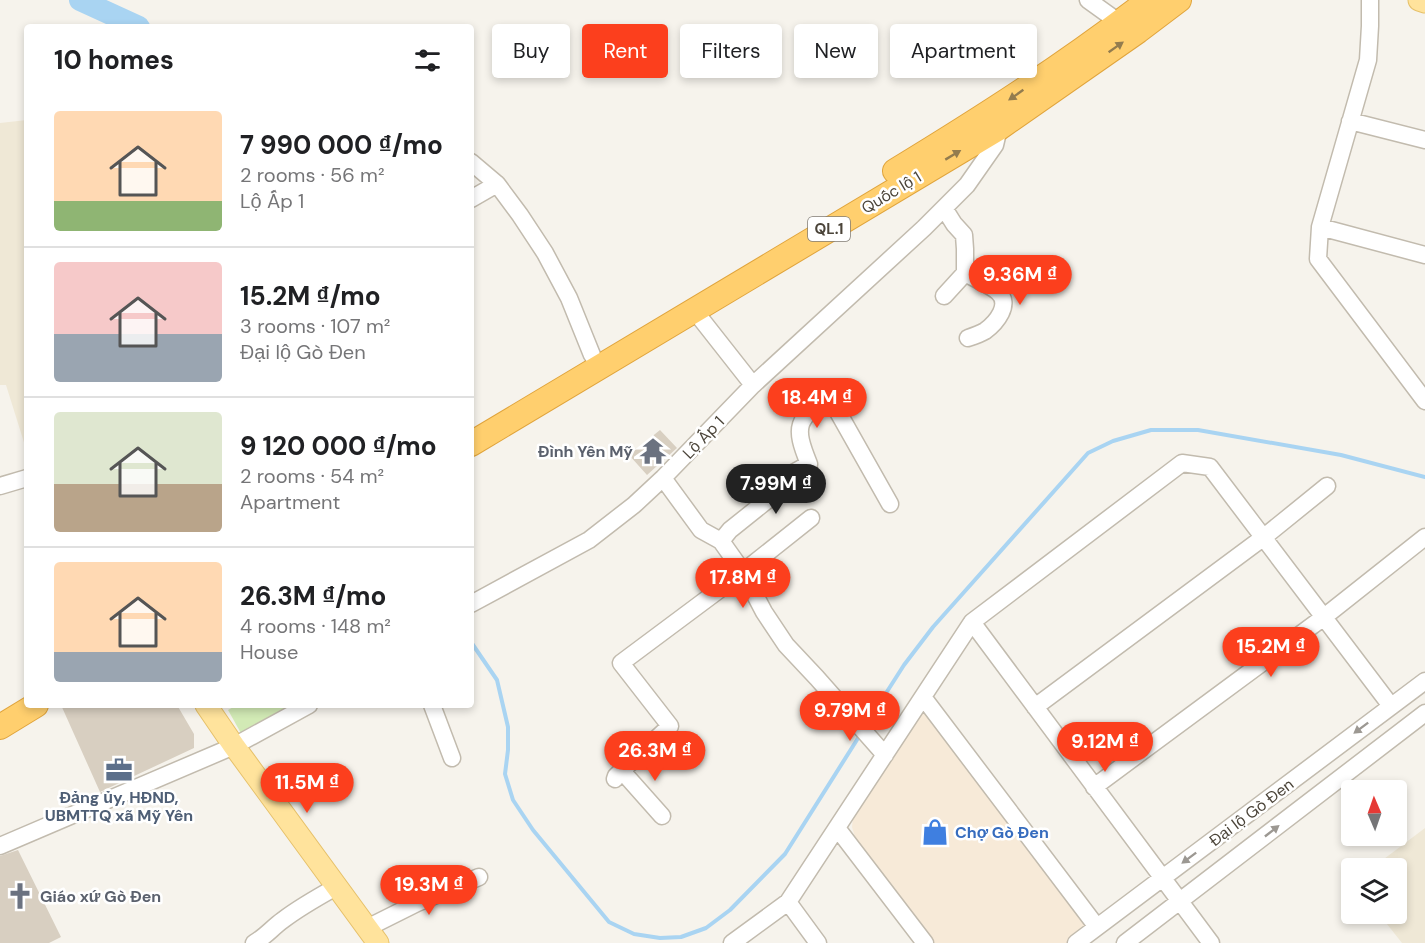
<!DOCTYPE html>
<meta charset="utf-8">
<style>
:root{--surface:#fff;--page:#f2f2f2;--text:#202124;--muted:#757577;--line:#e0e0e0;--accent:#fc3f1d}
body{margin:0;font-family:"DM Sans",sans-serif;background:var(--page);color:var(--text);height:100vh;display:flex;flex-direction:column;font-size:22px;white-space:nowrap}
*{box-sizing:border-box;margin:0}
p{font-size:20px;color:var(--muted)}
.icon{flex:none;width:33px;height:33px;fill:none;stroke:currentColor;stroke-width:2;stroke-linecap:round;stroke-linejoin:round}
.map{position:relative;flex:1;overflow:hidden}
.sheet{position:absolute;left:24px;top:24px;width:450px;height:684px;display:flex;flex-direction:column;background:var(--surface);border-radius:6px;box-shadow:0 3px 9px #0003}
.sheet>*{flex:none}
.banner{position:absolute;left:492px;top:24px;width:570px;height:54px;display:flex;gap:12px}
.needle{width:39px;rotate:358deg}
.tools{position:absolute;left:1341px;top:780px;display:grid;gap:12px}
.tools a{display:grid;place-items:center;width:66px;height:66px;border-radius:6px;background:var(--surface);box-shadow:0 3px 9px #0003;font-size:30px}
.price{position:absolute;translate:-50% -51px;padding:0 14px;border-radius:21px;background:var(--accent);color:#fff;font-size:20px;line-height:39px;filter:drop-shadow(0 2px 3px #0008)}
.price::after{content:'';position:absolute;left:50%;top:36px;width:18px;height:14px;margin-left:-9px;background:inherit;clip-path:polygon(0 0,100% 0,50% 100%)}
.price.active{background:#222;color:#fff}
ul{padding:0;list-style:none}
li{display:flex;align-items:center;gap:18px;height:150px;padding:0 30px}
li+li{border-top:2px solid var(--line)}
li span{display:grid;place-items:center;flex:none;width:168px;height:120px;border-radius:6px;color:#555}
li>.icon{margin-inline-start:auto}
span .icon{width:72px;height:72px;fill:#fffc;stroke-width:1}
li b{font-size:26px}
h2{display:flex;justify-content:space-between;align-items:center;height:72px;padding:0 30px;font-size:26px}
.chip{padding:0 21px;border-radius:6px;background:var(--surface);box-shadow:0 3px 9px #0003;font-size:21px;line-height:54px}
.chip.active{background:var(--accent);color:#fff}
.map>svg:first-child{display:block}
.commercial{fill:#f7ead8}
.education{fill:#efe8d6}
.green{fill:#d2eab5}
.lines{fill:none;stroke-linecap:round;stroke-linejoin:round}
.stream{stroke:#a9d4f2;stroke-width:4}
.river{stroke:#a9d4f2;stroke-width:22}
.building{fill:#d8cfc1}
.minor-casing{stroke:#c2bbae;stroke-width:19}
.major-casing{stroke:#e6c16a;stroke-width:23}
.highway-casing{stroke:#e0a43c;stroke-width:26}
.minor{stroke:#fff;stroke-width:16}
.major{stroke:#ffe39c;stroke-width:21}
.highway{stroke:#ffcf6e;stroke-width:24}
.oneway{fill:#937c4e}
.oneway2{fill:#9c9892}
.labels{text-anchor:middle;stroke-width:5;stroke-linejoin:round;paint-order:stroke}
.shield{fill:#fff;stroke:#817c74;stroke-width:1.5}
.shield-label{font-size:15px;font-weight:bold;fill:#4b4439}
.street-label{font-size:16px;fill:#4b4439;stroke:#fff}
.worship-label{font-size:16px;font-weight:bold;fill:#5b616d;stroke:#fff;text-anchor:end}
.service-label{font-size:16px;font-weight:bold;fill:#4e5e75;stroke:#fff}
.shop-label{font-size:16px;font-weight:bold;fill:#366cbe;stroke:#fff;text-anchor:start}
</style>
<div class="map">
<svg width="1425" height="943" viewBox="0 0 1425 943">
<rect width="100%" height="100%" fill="#f6f3ec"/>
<!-- commercial -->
<path class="commercial" d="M922,713L930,716L1089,927L1067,943H933L855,837L852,827L853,817L916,715Z"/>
<!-- education -->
<path class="education" d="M27,120V452L6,385H0V123Z
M1425,828V943H1402L1379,914H1396V868H1372Z"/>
<!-- green -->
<path class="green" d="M237,705H304L242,735L228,710Z"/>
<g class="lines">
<!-- stream -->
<path class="stream" d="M471,642L497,680L508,727V750L505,774L513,800L533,830L609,922L634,934L660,938L681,937L706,928L730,910L785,854L860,735
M865,726L904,665L933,627L1088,453L1113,441L1151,430H1198L1341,455L1425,477"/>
<!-- river -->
<path class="river" d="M80,0L139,27"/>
</g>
<!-- building -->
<path class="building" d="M660,430L677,448L647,475L629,455Z
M61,705H177L194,734V748L100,792Z
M18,850L61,937L49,943H0V856Z"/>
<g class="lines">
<defs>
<path id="minor" d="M1088,0L1120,23
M1370,0V26L1368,60L1320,227L1318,259L1425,401
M1350,121L1425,140
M471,162L497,184L520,215L545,253L569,298L592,355
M471,199L497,184
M944,208L954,224L964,235L965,249V273L944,296
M1320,227L1425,255
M965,273C975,279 989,284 998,292C1012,304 996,323 985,331C980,334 974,336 968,338
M981,282L987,274L998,265
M694,310L753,385
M663,478L701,530L721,541L743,572L764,612L786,645L817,678L885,755
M0,486L27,478
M721,541L730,530L780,490L784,478L809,464C793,425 797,420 829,396L890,504
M471,604L589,540L634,505L663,478L753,385L924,228L967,185L995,145L999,128
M972,622L1211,943
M923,697L1097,927
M432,705L452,758
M1035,707L1264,537L1327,486
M622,771L662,816
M615,779L616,776L670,726L621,663L743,572L811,518
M1094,787L1324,617L1425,537
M837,828L925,943
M0,846L234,746L309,705
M788,902L818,943
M367,928L417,903L479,877
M254,943C265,937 273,927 283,920C300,907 318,897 336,887
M732,943L788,902L972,622L1182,463L1210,467L1391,706
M1076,943L1425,681
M1125,943L1425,713"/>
<path id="major" d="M1419,0L1425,2
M206,705L234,746L378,943"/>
<path id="highway" d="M895,171C982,118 1068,63 1149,0
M471,444L999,128L1138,31L1179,0
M0,727L36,705"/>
</defs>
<!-- minor casing -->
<use href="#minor" class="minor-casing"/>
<!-- major casing -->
<use href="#major" class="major-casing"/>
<!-- highway casing -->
<use href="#highway" class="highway-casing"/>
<!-- minor -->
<use href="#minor" class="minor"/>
<!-- major -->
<use href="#major" class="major"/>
<!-- highway -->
<use href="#highway" class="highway"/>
</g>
<!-- one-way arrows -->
<defs><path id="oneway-solid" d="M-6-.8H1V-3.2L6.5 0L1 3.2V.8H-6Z" transform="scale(1.5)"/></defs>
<g class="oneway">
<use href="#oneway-solid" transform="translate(1116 47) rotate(-35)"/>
<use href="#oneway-solid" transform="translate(1016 95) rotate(145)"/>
<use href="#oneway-solid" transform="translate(953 155) rotate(-31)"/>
</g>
<g class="oneway2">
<use href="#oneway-solid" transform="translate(1361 728) rotate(143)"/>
<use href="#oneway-solid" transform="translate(1272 831) rotate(-38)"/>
<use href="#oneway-solid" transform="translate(1189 858) rotate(143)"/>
</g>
<!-- icons -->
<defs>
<symbol id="temple-bare" viewBox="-9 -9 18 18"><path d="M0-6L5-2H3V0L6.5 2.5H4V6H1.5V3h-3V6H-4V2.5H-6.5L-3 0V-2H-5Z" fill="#6b7280" stroke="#fff" stroke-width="2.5" paint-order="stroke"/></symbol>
<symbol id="office-bare" viewBox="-9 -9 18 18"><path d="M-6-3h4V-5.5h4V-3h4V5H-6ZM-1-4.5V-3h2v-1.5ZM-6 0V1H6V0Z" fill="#5c6f8a" stroke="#fff" stroke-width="2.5" paint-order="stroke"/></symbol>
<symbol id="shop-bare" viewBox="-9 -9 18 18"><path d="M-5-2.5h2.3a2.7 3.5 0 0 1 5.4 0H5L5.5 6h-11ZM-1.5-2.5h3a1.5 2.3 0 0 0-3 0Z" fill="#3f7fe0" stroke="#fff" stroke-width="2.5" paint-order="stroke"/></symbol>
<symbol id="church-bare" viewBox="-9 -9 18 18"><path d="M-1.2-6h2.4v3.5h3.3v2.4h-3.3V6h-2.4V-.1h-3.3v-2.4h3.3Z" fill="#6b7280" stroke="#fff" stroke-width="2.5" paint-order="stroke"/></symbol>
</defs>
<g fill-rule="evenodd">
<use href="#temple-bare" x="634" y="432" width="38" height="38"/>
<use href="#office-bare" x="100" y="751" width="38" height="38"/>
<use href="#shop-bare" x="916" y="813" width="38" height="38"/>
<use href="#church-bare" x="1" y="877" width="38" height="38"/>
</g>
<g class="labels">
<!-- shield labels -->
<rect class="shield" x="808" y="217" width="42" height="24" rx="4.5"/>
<g class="shield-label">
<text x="829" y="234">QL.1</text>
</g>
<!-- street labels -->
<g class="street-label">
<text transform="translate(891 192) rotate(-31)" y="6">Quốc lộ 1</text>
<text transform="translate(703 437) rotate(-46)" y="6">Lộ Ấp 1</text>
<text transform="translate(1251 812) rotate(-37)" y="6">Đại lộ Gò Đen</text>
</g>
<!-- worship labels -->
<g class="worship-label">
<text x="633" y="457">Đình Yên Mỹ</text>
<text x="40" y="902" text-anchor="start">Giáo xứ Gò Đen</text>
</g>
<!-- service labels -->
<g class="service-label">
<text x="119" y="803">Đảng ủy, HĐND,<tspan x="119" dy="18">UBMTTQ xã Mỹ Yên</tspan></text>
</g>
<!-- shop labels -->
<g class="shop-label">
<text x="955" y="838">Chợ Gò Đen</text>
</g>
</g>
</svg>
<div class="tools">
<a><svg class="needle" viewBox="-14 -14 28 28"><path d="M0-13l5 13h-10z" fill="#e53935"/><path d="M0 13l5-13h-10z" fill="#757577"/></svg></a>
<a><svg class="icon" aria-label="layers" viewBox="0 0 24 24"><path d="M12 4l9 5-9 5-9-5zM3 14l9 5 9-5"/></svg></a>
</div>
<b class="price" style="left:1020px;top:306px">9.36M ₫</b>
<b class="price" style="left:817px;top:429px">18.4M ₫</b>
<b class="price active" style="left:776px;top:515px">7.99M ₫</b>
<b class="price" style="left:743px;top:609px">17.8M ₫</b>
<b class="price" style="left:1271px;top:678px">15.2M ₫</b>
<b class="price" style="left:850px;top:742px">9.79M ₫</b>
<b class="price" style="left:1105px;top:773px">9.12M ₫</b>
<b class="price" style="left:655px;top:782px">26.3M ₫</b>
<b class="price" style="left:307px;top:814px">11.5M ₫</b>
<b class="price" style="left:429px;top:916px">19.3M ₫</b>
<div class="banner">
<a class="chip">Buy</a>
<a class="chip active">Rent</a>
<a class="chip">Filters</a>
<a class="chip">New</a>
<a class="chip">Apartment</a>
</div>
<section class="sheet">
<h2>10 homes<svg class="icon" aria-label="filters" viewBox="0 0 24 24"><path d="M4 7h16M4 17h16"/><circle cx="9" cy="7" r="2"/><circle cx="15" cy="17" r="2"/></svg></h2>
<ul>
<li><span style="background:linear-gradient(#ffd9b3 75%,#8fb573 0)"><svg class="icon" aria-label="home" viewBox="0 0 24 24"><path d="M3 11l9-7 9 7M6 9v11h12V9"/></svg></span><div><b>7 990 000 ₫/mo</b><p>2 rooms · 56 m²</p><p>Lộ Ấp 1</p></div></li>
<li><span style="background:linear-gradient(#f6c9c9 60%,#9aa5b1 0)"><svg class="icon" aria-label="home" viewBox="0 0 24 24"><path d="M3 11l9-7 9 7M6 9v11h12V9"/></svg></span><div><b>15.2M ₫/mo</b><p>3 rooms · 107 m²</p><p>Đại lộ Gò Đen</p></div></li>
<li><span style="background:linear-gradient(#dfe7d0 60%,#b9a48a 0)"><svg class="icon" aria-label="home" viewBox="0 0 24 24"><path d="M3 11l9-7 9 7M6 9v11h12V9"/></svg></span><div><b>9 120 000 ₫/mo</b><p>2 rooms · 54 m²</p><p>Apartment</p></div></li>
<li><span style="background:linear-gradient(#ffd9b3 75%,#9aa5b1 0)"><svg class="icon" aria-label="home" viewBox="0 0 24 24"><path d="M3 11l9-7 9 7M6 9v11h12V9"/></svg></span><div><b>26.3M ₫/mo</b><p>4 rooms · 148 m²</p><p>House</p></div></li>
</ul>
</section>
</div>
